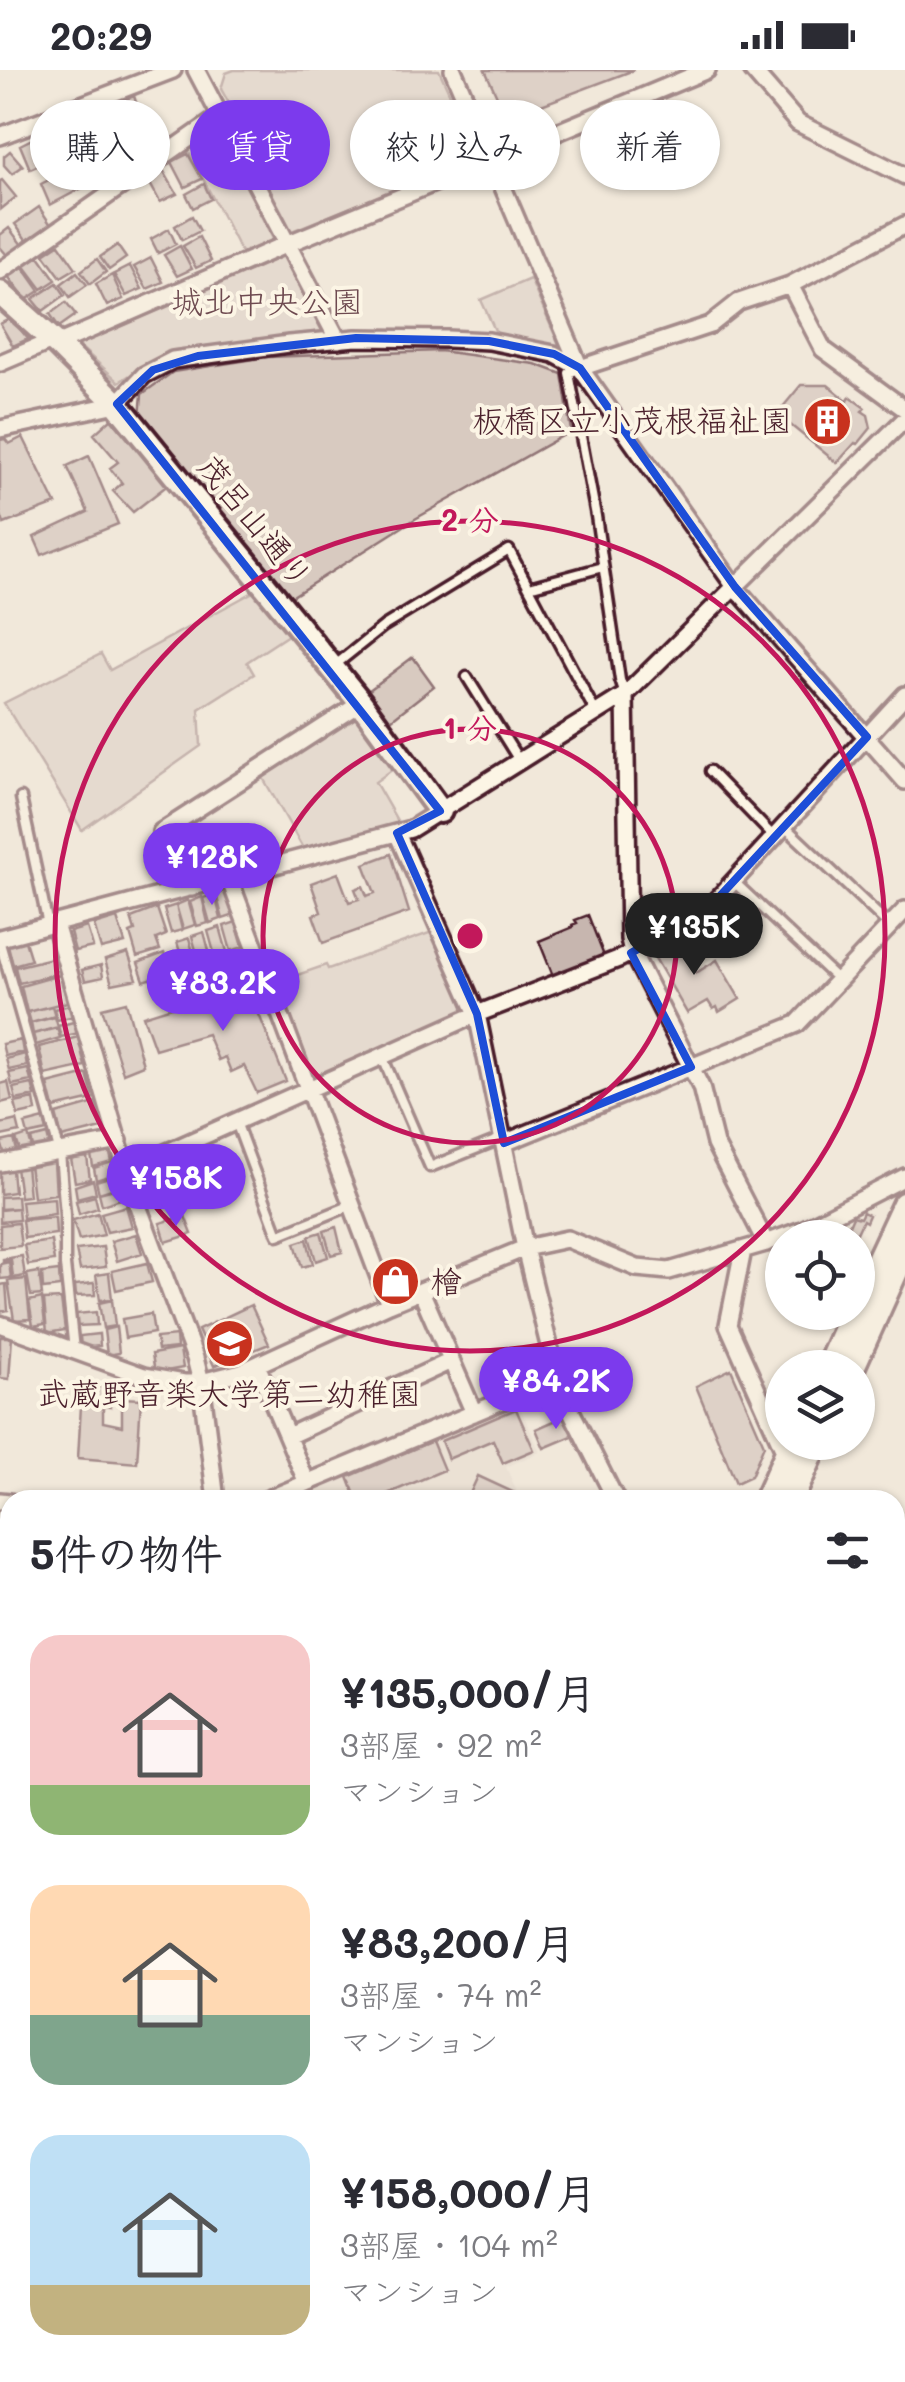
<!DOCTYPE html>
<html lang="ja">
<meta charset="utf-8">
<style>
:root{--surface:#fff;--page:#f2f2f3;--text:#2b2b33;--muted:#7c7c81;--accent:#7c3aed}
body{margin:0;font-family:Mali,"Klee One",sans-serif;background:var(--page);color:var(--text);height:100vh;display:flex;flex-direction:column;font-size:38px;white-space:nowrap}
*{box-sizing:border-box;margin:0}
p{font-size:32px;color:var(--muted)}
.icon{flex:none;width:55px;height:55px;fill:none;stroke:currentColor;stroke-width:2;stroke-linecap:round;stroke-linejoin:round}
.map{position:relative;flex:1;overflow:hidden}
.sheet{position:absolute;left:0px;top:1420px;width:905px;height:892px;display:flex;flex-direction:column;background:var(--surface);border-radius:30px 30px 0 0;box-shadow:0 2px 8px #0004}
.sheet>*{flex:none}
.top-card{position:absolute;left:30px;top:30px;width:845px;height:90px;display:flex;gap:20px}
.fabs{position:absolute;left:765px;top:1150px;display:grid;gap:20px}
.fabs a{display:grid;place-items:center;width:110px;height:110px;border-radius:50%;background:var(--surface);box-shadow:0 2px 8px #0004;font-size:50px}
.price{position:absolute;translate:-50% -85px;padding:0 22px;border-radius:35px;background:var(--accent);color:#fff;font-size:32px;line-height:65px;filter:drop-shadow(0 2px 5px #0008)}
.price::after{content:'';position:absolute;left:50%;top:60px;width:30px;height:22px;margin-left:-15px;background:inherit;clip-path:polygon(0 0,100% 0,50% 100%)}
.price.active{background:#222;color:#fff}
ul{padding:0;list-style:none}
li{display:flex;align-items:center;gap:30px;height:250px;padding:0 30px}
li span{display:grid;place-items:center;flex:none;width:280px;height:200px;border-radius:30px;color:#555}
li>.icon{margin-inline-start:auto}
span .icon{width:120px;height:120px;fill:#fffc;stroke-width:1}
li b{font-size:42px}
h2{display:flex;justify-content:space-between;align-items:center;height:120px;padding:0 30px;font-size:42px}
.pill{padding:0 35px;border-radius:45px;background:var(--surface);box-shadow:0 2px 8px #0004;font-size:35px;line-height:90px}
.pill.active{background:var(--accent);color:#fff}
.status{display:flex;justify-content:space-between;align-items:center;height:70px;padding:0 50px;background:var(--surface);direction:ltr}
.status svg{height:28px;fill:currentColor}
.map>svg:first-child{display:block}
.built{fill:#e4d9cd}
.green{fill:#d8cac0;stroke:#917476;stroke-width:2.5}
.building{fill:#c7b6af;stroke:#4a1f2b;stroke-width:2.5}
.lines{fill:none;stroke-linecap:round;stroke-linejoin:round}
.lane-casing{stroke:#4a1f2b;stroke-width:15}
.street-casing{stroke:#4a1f2b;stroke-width:22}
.secondary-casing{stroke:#4a1f2b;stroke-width:30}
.primary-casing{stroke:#4a1f2b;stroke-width:32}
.path{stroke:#4a1f2b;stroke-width:2.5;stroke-dasharray:8 8;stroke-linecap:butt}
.lane{stroke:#fcf5e5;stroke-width:8}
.street{stroke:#fcf5e5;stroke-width:15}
.secondary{stroke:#fcf5e5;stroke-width:22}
.primary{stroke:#fcf5e5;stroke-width:25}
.marked{fill:none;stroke:#1d4ed8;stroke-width:8;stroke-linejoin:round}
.ring{fill:none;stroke:#c2185b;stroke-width:5}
.labels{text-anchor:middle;stroke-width:8;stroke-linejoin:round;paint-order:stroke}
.park-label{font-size:32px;fill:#6e4a50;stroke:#fcf5e5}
.poi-label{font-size:32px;fill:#4a1f2b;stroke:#fcf5e5;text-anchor:end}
.street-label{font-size:32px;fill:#4a1f2b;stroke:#fcf5e5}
.centre{fill:#c2185b;stroke:#fcf5e5;stroke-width:5}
.ring-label{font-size:30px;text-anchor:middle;font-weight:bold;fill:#c2185b;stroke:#fcf5e5;stroke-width:8;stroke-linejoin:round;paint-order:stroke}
</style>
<div class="status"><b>20:29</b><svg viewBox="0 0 49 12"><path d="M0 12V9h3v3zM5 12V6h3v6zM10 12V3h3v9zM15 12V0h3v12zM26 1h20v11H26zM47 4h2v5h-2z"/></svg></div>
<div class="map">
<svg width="905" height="2312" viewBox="0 0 905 2312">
<rect width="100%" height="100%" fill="#f1e8da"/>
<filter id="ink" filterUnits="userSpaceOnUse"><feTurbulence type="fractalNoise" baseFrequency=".01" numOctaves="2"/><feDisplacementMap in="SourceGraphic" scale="20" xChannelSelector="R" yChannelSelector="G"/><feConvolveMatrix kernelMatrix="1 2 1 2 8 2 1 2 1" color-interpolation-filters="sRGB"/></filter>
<g filter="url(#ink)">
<!-- built -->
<path class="built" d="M519,1335L540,1382L506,1397L517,1422L536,1430H291Z"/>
<!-- green -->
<path class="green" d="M234,0H439L478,86L287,163L229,50L235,44L221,19L226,3Z
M216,58L274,171L242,184L187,78Z
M283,186L322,261L168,281L119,312L78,275Z
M530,209L561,279L498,267L481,230Z
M440,281L535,294L562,304L571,361L415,449L288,529L140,347L142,324L173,302L267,287Z
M255,521L291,563L247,592L254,604L199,639L201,676L82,760L4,633L101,584L110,600Z
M413,587L434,616L387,653L364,624Z
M349,647L361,648L396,697L375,712L399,754L304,780L262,706Z
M432,862L464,935L461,944L322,1006L311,1001L277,912L326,895L328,899Z"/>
<!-- building -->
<path class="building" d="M485,0H634L507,48Z
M134,26L142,50L128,57L119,32Z
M117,32L125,56L111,63L101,38Z
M34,68L46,92L30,99L20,75Z
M10,81L23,96L12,104L4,95V86Z
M188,84L202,109L185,117L172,92Z
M104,91L110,106L95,113L89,97Z
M74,97L84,117L50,135L41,114Z
M163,100L177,124L160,132L147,108Z
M2,110L16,127L0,140V111Z
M204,114L211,129L193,138L186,124Z
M39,137L51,155L27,171L15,154Z
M192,146L200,161L182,170L175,156Z
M9,158L22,175L7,185L0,177V165Z
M169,159L176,174L158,183L151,169Z
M199,167L211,191L196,198L183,176Z
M59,174L76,198L61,207L44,184Z
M117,175L126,188L109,200L100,187Z
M180,176L192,199L177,206L164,185Z
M39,186L56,210L42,219L24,195Z
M151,188L163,212L147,219L134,197Z
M97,189L106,202L90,214L81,201Z
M130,196L142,219L126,226L114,204Z
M23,197L40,221L26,230L8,206Z
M77,202L87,215L70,227L61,214Z
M112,205L123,229L107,236L96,214Z
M57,213L65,225L43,241L33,229Z
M66,232L76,245L59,257L50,244Z
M11,248L28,269L13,276L0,254Z
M801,315H828L848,331L850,327L865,338L862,341L868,345L871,358L858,374L855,373L837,393L777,344Z
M113,347L169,414L133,442L113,421L122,413L110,398L118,392L94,364Z
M23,367L56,434L4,454L0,442V370L5,369L9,374Z
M89,386L118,454L42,485L34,467L88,442L67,396Z
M391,784L409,842L323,873L313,845L321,842L311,813L338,803L349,832L359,829L355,819L363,816L367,826L375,823L364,794Z
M228,820L235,845L223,849L216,824Z
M215,824L221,849L210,853L203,828Z
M202,827L208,853L197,856L190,832Z
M188,830L195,855L183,859L176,835Z
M176,835L182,860L171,863L164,839Z
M157,838L166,865L156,869L160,880L137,887L130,863L135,861L131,848Z
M588,845L604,886L553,906L539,871L573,857L572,855L577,853L575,850Z
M117,848L125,873L101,879L94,855Z
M236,852L243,877L231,881L224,856Z
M87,857L93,877L75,881L70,862Z
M220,857L227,882L215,886L208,861Z
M204,862L211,888L199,891L192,866Z
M684,864L696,885L688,890L696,903L717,890L740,929L719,942L717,937L713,939L708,931L687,943L652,883Z
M189,868L196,893L184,896L177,872Z
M25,871L31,890L13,895L8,875Z
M128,883L137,909L112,914L105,890Z
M164,883L171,902L144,911L138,893Z
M52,888L56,904L19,913L15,897Z
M101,895L103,907L85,911L82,900Z
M60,905L67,932L27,942L21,916Z
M247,915L286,1011L257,1023L244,996L231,1002L225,987L218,990L207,964L155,979L143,946L204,927L208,931Z
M126,932L143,995L123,1003L102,938Z
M73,934L75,946L57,950L54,939Z
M52,936L55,946L31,953L28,942Z
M55,947L58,957L33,964L31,953Z
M77,951L79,963L61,967L58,956Z
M57,958L60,968L36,975L33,964Z
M78,967L85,996L45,1005L39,977Z
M21,970L23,982L5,986L2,974Z
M25,984L27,996L9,1000L6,989Z
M28,999L31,1011L12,1015L9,1003Z
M87,1004L93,1029L54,1038L48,1014Z
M8,1012L12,1030L1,1033L0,1014Z
M32,1014L35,1026L16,1030L13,1018Z
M34,1029L36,1041L18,1045L15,1033Z
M95,1033L102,1058L62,1068L56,1044Z
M44,1049L47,1061L28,1065L25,1054Z
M17,1050L20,1062L1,1066L0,1054Z
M28,1065L32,1078L20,1081L16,1069Z
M47,1065L50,1077L34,1081L31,1069Z
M14,1069L17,1081L5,1085L1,1072Z
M109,1080L112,1092L93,1097L91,1085Z
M87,1087L90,1109L75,1112L71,1089Z
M54,1092L56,1124L33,1127L29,1095Z
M112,1092L115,1104L96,1110L94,1098Z
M26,1096L29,1126L20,1127L16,1098Z
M12,1100L14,1122L0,1124V1101Z
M115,1105L118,1117L99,1123L96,1111Z
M93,1110L96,1123L77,1128L75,1116Z
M118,1118L121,1129L102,1135L99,1123Z
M17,1126L18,1138L0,1139V1127Z
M95,1126L98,1138L79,1144L76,1131Z
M54,1128L55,1144L23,1148L21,1131Z
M126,1136L132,1157L107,1162L101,1143Z
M18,1138L19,1150L0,1152V1140Z
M863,1142L869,1145L866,1152L863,1150L857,1163L854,1162L853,1165L846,1162L853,1146L860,1148Z
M98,1143L104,1165L79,1170L73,1150Z
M185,1146L192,1164L166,1172L160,1153Z
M55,1147L56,1164L24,1168L22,1150Z
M18,1153L21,1176L0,1178V1155Z
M336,1157L342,1182L331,1185L324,1161Z
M321,1162L328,1187L316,1191L309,1166Z
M136,1164L142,1183L117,1191L111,1171Z
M307,1169L313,1194L302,1197L295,1173Z
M51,1171L54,1191L28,1195L24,1175Z
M103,1177L106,1197L80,1200L76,1180Z
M22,1186L25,1206L13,1208L11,1190L3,1191V1189Z
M9,1192L11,1208L0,1209V1194Z
M147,1193L152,1212L116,1220L112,1201Z
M59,1201L60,1217L43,1219L42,1203Z
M39,1202L42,1225L31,1226L27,1204Z
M109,1203L112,1229L100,1230L96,1205Z
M26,1209L30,1249L14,1250L8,1211Z
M94,1213L95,1225L76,1226L75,1215Z
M6,1214L8,1240L0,1242V1215Z
M42,1228L45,1254L33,1256L29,1231Z
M61,1229L65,1260L47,1263L44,1230Z
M112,1230L115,1256L103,1258L99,1233Z
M251,1235L269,1274L214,1296L198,1260Z
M96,1242L97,1255L77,1256L76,1244Z
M151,1244L154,1263L125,1268L122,1249Z
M116,1257L119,1283L107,1285L104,1260Z
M99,1264L100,1276L81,1278L80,1266Z
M176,1266L177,1278L158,1280L156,1268Z
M0,1267H12L9,1309L0,1308Z
M180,1279L183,1298L155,1303L152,1284Z
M731,1299L764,1375L751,1406L736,1413L696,1316Z
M111,1317L110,1337L103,1336V1352L122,1356V1328L141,1329L137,1393L78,1388L82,1318Z
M516,1339L534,1380L503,1393L493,1370L448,1389L441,1371Z
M568,1345L577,1364L544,1378L536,1359Z
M432,1371L444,1400L373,1430H357L348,1407Z
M478,1406L530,1430H467Z
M7,1521H10V1559H4Z
M2,1570H10V1591H1Z
M0,1665L10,1666V1694H0Z
M0,1716L10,1717V1745L0,1744Z
M895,1875H905V1896H895Z
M895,1908H905V1953H895Z
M900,2126L905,2137V2160L895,2163V2129Z
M905,2169V2190L895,2194V2173Z
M901,2236L905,2246V2256L895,2260V2239Z
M259,2302H274L282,2312H252Z
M466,2302H477L485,2312H453Z
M486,2302H529L537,2312H492Z
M595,2302H617L621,2309L616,2312H589L586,2308Z
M637,2302H649L656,2312H630L628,2309Z
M684,2302H691L698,2312H672Z
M782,2302H813L815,2307L803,2312H785Z"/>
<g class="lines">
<defs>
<path id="lane" d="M580,298L569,303L596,446L620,610L625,625
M529,517L603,497
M334,596L384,556L509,480L596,643
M467,607L520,692
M710,701L773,766
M21,728L48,855
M784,756L890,856
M733,811L838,910
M0,873L60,1083L65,1145V1195L74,1280
M382,986L430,1097L503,1068
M236,1052L278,1165L352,1135
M0,1835H10
M0,2038H10
M655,2302L661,2312"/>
<path id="street" d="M196,0L338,270
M453,0L580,298L735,517L905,711
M752,0L798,53L905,106
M0,66L173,0
M0,201L221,46
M790,215L823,279L905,339
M57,274L287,174L707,0
M0,293L54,270
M0,359L117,334L144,305L173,290L289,274L356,268L447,269L489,271L554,284L580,298L710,255L739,232L790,215L905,155
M625,625L629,869L632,882L701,1017L715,1074L766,1173
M397,763L477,944L525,1178L557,1308L566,1331L616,1430
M229,808L389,1234
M192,818L161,762L361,633
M55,854L132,1120L195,1288L201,1312L216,1430
M0,868L411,759L625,625L905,349
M504,1073L797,954L905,840
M0,1093L119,1071
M127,1100L477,944L621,888L708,839L905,625
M743,1180L728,1255L787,1387
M421,1221L474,1343
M0,1254L144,1306L184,1313L201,1312L241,1302L389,1234L525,1178L567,1169L637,1198L669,1201L766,1173L804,1159L905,1107
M257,1295L307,1413
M288,1366L451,1291
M266,1430L557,1308
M0,1431L10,1432
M895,1491L905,1469
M895,1589L905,1615
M0,1602H10
M895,1707L905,1705
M0,1762L10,1763
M895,1863H905
M0,1940L10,1941
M895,1966L905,1967
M895,2086L905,2110
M0,2138H10
M0,2215L10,2265
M895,2289L905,2285
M19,2302L21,2312
M162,2302L166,2312
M414,2302L421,2312
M242,2312L249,2302
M563,2312L578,2302
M836,2312L860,2302"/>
<path id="secondary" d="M0,223L57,274L117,334L361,633L440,741
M895,1998L905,1999
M895,2022L905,2023
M760,2302L761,2312"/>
<path id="primary" d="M858,1236L905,1135
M829,1298L854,1242
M851,1298L905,1178
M767,1430L793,1372
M790,1430L816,1372
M365,2312L369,2302
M388,2312L392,2302"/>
</defs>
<!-- lane casing -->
<use href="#lane" class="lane-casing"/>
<!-- street casing -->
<use href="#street" class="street-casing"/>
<!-- secondary casing -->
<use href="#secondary" class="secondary-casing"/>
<!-- primary casing -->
<use href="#primary" class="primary-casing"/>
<!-- path -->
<path class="path" d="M895,2054H905"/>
<!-- lane -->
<use href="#lane" class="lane"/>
<!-- street -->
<use href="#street" class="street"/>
<!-- secondary -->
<use href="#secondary" class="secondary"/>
<!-- primary -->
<use href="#primary" class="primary"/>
</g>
</g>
<!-- marked area -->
<path d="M0 0H905V2312H0ZM356,268L489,271L554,284L580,298L735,517L867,667L708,839L631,883L691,997L504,1073L477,944L397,763L440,741L117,334L153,300L198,286Z" fill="#f1e8da" fill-opacity=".55" fill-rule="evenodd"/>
<path class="marked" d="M356,268L489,271L554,284L580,298L735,517L867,667L708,839L631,883L691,997L504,1073L477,944L397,763L440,741L117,334L153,300L198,286Z"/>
<!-- distance rings -->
<g class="ring">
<circle cx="470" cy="866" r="207"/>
<circle cx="470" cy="866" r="415"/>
</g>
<!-- icons -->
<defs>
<symbol id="building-disc" viewBox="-11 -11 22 22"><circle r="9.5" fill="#c8321e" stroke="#fcf5e5"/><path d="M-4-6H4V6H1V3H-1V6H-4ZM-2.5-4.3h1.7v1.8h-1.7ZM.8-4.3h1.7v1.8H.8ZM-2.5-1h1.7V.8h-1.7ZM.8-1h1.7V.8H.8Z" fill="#fff"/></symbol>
<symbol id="shop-disc" viewBox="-11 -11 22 22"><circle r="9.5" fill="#c8321e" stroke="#fcf5e5"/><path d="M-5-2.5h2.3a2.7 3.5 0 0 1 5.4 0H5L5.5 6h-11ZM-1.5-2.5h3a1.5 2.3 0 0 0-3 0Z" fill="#fff"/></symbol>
<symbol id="school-disc" viewBox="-11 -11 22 22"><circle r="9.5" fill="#c8321e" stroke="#fcf5e5"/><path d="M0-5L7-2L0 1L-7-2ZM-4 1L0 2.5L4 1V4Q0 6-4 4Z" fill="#fff"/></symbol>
</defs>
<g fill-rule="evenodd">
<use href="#building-disc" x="800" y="324" width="55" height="55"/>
<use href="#shop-disc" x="368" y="1184" width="55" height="55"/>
<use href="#school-disc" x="202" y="1246" width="55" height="55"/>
</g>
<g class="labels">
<!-- park labels -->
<g class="park-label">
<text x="267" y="243">城北中央公園</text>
</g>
<!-- poi labels -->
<g class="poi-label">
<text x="792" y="362">板橋区立小茂根福祉園</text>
<text x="430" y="1223" text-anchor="start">檜</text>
<text x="229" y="1335" text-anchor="middle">武蔵野音楽大学第二幼稚園</text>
</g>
<!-- street labels -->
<g class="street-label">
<text transform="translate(255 452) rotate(51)" y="11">茂呂山通り</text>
</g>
</g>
<circle cx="470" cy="866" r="15" class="centre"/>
<g class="ring-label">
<text x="470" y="461">2 分</text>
<text x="470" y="669">1 分</text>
</g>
</svg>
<div class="fabs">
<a><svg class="icon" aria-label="locate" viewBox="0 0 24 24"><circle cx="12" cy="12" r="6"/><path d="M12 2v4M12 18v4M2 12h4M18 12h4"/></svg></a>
<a><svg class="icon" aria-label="layers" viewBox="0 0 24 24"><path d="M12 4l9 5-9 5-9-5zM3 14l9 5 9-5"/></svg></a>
</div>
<b class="price" style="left:212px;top:838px">¥128K</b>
<b class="price active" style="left:694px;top:908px">¥135K</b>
<b class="price" style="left:223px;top:964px">¥83.2K</b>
<b class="price" style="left:176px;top:1159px">¥158K</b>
<b class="price" style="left:556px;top:1362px">¥84.2K</b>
<div class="top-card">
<a class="pill">購入</a>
<a class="pill active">賃貸</a>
<a class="pill">絞り込み</a>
<a class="pill">新着</a>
</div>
<section class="sheet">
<h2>5件の物件<svg class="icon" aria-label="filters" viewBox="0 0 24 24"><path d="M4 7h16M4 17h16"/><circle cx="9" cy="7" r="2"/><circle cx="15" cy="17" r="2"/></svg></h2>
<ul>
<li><span style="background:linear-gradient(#f6c9c9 75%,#8fb573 0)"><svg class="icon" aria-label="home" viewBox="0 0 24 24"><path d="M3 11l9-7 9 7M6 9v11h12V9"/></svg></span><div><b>¥135,000/月</b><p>3部屋 · 92 m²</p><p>マンション</p></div></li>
<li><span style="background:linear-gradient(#ffd9b3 65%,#7fa58c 0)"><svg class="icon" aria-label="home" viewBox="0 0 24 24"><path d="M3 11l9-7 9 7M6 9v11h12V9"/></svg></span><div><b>¥83,200/月</b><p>3部屋 · 74 m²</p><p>マンション</p></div></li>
<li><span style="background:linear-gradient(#bfe0f5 75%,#c2b280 0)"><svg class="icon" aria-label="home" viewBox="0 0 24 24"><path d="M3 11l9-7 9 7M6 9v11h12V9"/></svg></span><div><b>¥158,000/月</b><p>3部屋 · 104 m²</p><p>マンション</p></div></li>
</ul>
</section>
</div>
